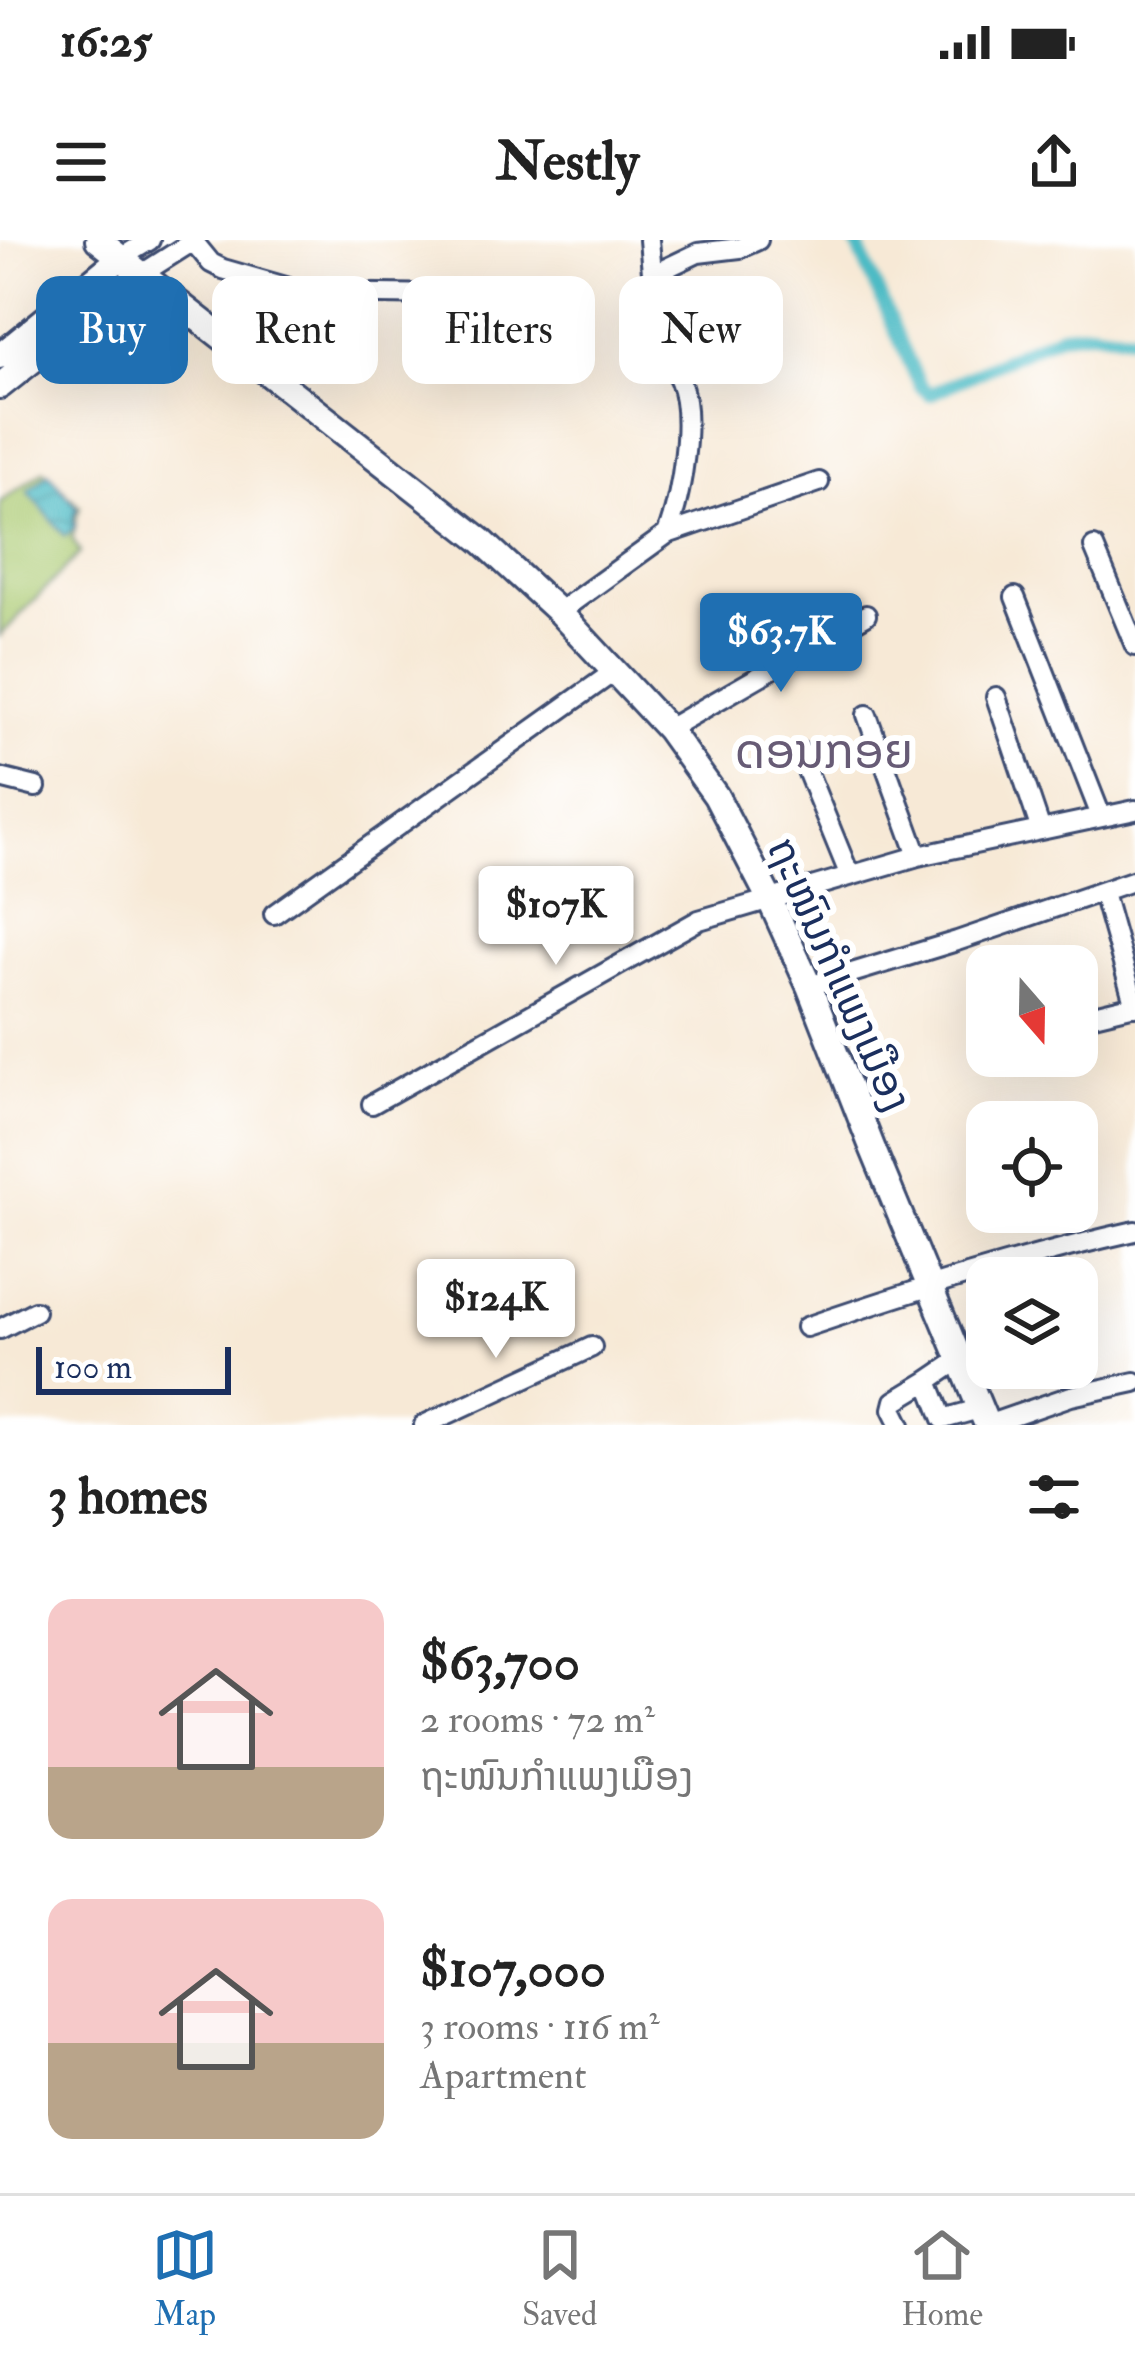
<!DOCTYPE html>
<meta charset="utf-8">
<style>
:root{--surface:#fff;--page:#f6f6f6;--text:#222;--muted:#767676;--line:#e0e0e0;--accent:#1f6fb2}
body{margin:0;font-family:"IM FELL Double Pica","Noto Sans Lao",serif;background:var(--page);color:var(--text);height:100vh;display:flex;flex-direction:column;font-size:45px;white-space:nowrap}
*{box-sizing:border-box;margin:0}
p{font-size:39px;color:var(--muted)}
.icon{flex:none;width:66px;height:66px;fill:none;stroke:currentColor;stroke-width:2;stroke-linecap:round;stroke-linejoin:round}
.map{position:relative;height:1185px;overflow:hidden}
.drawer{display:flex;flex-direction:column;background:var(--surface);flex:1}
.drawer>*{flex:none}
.banner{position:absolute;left:36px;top:36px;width:1065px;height:108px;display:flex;gap:24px}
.needle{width:78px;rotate:160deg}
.controls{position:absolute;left:966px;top:705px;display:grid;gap:24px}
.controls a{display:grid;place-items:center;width:132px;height:132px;border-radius:24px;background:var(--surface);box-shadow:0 12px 48px #0002;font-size:60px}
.scale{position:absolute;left:36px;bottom:30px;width:195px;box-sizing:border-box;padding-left:12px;border:6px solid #1b2f5e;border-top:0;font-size:33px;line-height:42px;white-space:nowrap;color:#1b2f5e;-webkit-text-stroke:9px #fff;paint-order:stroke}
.price{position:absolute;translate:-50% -102px;padding:0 27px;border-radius:12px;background:#fff;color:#222;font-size:39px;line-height:78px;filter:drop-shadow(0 3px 6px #0008)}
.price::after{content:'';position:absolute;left:50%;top:72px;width:36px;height:27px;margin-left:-18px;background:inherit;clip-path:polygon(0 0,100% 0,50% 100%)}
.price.active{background:var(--accent);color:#fff}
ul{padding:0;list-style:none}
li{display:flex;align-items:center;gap:36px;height:300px;padding:0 48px}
li span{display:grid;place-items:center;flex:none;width:336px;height:240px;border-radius:24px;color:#555}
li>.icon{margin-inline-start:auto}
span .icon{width:144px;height:144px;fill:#fffc;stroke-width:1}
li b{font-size:51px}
h2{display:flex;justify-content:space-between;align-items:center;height:144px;padding:0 48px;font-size:51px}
.pill{padding:0 42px;border-radius:24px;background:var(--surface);box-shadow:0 12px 48px #0002;font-size:42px;line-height:108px}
.pill.active{background:var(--accent);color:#fff}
.status{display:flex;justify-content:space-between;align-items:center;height:84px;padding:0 60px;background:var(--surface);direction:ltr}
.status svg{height:33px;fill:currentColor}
header{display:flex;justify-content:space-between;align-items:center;height:156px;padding:0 48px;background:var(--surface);font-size:54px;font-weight:700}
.dock{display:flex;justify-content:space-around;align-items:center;height:168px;border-top:3px solid var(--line);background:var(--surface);font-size:33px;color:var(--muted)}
.dock a{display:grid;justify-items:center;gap:6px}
.dock .active{color:var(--accent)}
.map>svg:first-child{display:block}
.park{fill:#abca72;stroke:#637c68;stroke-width:3}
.water{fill:url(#water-waves);stroke:#347592;stroke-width:3}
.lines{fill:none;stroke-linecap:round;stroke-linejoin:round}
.canal{stroke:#4dbbc5;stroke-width:14}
.minor-casing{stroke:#3c4b70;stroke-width:24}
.major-casing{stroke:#3c4b70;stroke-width:30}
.path{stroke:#3c4b70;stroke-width:3;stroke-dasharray:9 9;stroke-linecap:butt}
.minor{stroke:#fff;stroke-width:18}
.major{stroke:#fff;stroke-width:24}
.labels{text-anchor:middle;stroke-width:12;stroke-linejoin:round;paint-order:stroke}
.street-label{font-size:42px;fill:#1b2f5e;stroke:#fff}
.quarter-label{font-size:48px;fill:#675b75;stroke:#fff}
</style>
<div class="status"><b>16:25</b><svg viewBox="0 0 49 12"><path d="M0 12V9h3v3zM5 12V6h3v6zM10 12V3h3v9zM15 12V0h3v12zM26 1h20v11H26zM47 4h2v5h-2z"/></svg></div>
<header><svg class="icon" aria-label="menu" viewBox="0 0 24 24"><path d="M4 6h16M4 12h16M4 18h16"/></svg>Nestly<svg class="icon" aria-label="share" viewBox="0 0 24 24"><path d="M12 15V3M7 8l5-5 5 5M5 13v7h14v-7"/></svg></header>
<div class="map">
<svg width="1135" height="1185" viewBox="0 0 1135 1185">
<defs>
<pattern id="water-waves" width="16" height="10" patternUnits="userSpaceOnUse" patternTransform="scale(3)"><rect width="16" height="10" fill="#4dbbc5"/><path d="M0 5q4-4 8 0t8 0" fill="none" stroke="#3f98a3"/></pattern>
</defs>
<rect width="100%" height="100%" fill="#fff"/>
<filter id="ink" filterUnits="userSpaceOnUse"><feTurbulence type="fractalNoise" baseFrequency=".00833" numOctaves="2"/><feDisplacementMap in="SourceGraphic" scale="24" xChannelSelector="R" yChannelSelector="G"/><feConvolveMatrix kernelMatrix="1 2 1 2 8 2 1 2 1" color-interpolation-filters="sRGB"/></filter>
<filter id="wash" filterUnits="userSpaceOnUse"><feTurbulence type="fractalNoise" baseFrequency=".004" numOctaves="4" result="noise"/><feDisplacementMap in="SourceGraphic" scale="48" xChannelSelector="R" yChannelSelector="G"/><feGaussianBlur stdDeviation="2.7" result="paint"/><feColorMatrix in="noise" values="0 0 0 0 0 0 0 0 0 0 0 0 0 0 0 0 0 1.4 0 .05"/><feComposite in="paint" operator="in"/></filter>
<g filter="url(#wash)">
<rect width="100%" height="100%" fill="#f7e9d6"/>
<!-- park -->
<path class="park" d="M44,230L80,267C74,278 77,287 72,298L80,313L0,396V262Z"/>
<!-- water -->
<path class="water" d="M49,233L77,268L73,277L75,288L65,296L28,251Z"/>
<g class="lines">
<!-- canal -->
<path class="canal" d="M855,0L920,146L930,154L1061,94L1091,91L1135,97"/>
</g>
</g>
<g filter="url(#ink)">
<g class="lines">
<defs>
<path id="minor" d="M649,0L659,108C664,121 675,128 680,141C695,178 681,257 667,294
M193,1L211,23L223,29L307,53L521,56L532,65L535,97
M119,19L150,0
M654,34L698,13L740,8L758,0
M140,35L195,0
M1094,307L1135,406
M1015,357L1101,576
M559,372L667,294L819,242
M996,457L1041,590
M867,475L918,616
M668,489L866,375
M799,511L850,636
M0,538L36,547
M1103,653L1135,766
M274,674L615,431
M809,746L957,701L1135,640
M1077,779L1135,765
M372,864L699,680L918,616L1135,570
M806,1087C915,1050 1023,1016 1135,991
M0,1089L35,1071
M959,1120L928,1141L943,1179L979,1169
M424,1185L592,1107
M901,1185L893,1169L895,1161L928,1141
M987,1185L1071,1156L1135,1142"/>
<path id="major" d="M98,0L482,301L559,372L668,489L716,556L770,660L809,746L872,907L987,1185
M0,116L119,19
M0,146L140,35"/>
</defs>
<!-- minor casing -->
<use href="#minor" class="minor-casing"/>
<!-- major casing -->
<use href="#major" class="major-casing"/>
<!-- path -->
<path class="path" d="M88,101L108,102L177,83"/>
<!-- minor -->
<use href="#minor" class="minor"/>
<!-- major -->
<use href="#major" class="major"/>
</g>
</g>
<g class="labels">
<!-- street labels -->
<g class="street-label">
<text transform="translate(840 734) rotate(66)" y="15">ຖະໜົນກຳແພງເມືອງ</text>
</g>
<!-- quarter labels -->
<g class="quarter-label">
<text x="824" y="528">ດອນກອຍ</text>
</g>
</g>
</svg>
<div class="controls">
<a><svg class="needle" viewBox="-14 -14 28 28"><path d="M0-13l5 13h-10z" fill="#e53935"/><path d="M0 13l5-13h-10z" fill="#767676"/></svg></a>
<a><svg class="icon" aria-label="locate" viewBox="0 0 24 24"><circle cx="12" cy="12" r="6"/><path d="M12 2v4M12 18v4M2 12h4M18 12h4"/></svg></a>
<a><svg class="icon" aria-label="layers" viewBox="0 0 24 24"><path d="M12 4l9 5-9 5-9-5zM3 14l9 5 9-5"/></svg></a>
</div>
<div class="scale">100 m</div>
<b class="price active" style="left:781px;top:455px">$63.7K</b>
<b class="price" style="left:556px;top:728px">$107K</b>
<b class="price" style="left:496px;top:1121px">$124K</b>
<div class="banner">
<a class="pill active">Buy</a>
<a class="pill">Rent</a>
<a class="pill">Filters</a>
<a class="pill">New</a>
</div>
</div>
<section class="drawer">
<h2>3 homes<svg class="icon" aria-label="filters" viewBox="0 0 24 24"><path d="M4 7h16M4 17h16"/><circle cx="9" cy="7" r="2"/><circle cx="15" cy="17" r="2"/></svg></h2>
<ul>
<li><span style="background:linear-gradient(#f6c9c9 70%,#b9a48a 0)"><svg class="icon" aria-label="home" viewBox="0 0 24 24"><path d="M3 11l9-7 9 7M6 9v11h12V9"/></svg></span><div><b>$63,700</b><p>2 rooms · 72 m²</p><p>ຖະໜົນກຳແພງເມືອງ</p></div></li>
<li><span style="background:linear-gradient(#f6c9c9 60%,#b9a48a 0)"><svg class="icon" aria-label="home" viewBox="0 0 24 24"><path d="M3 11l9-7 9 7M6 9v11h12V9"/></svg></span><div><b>$107,000</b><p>3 rooms · 116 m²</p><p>Apartment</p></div></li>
</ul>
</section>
<nav class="dock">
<a class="active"><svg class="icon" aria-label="map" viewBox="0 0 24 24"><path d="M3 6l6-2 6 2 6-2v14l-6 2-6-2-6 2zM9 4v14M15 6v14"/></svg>Map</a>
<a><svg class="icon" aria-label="saved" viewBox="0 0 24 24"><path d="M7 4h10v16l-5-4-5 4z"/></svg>Saved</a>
<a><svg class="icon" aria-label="home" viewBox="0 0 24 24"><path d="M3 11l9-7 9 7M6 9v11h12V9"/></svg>Home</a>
</nav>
